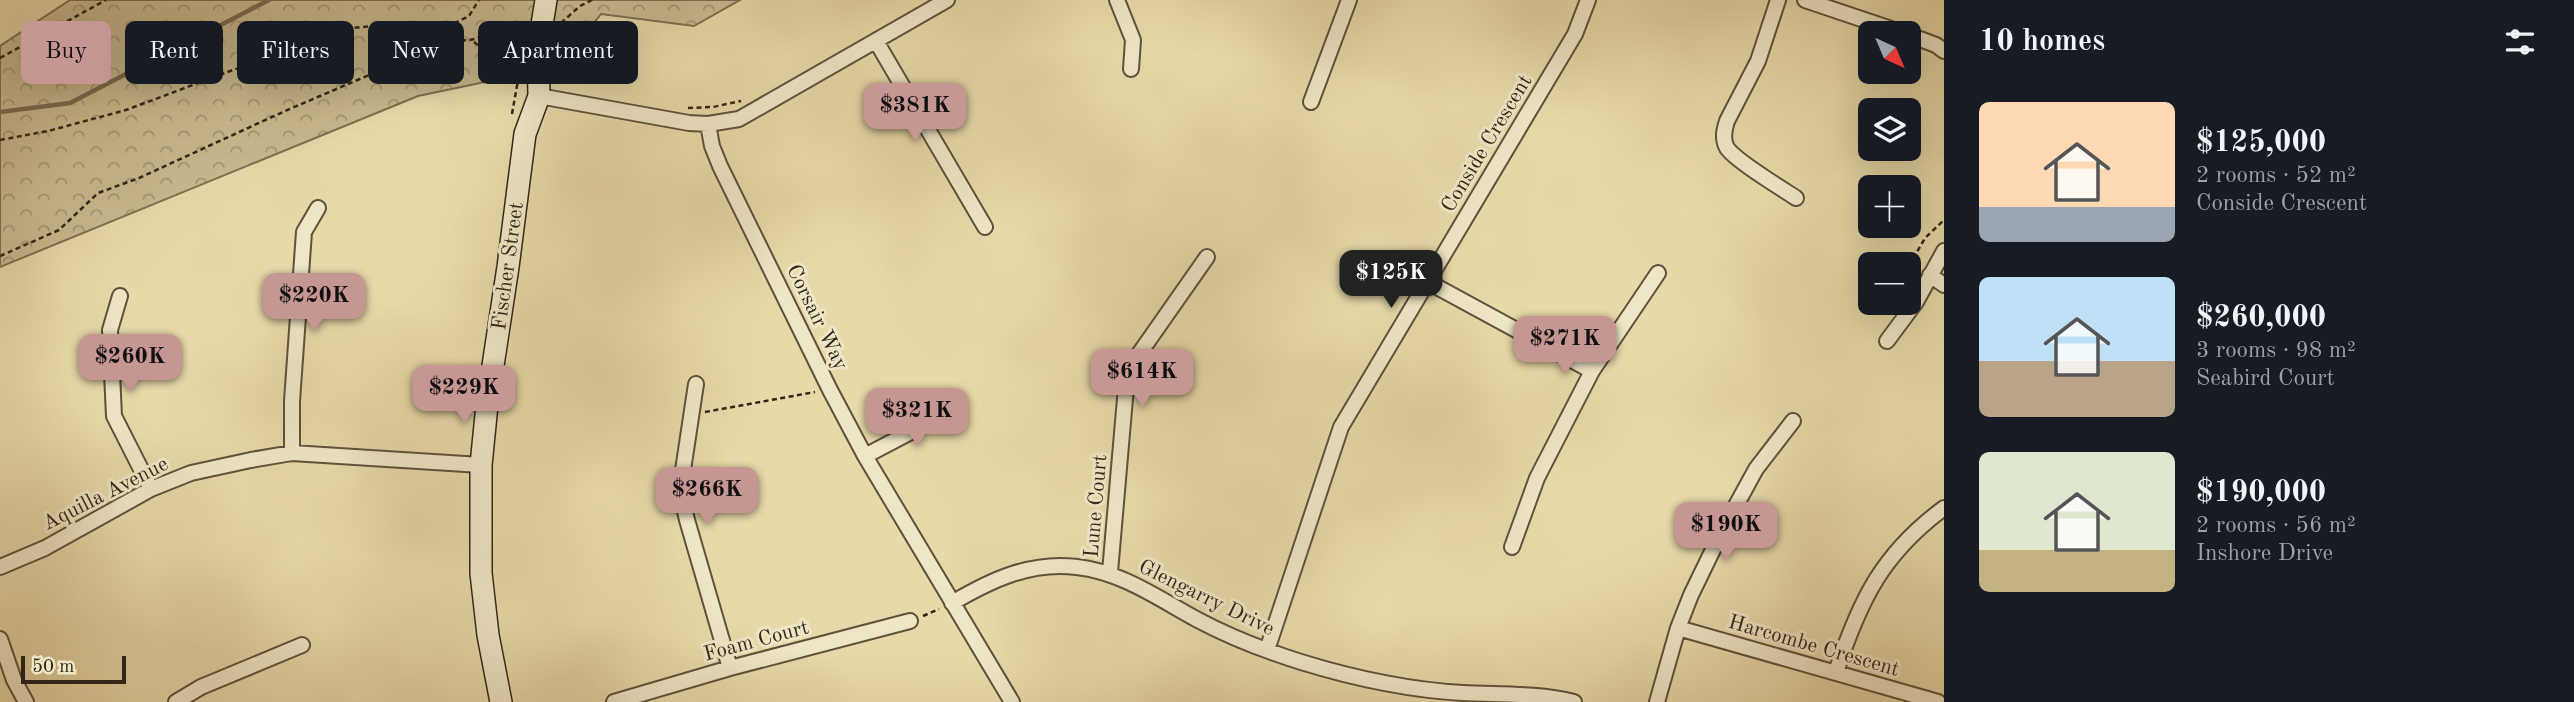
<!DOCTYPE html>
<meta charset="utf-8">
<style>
:root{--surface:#171b24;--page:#242831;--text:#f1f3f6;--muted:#9ea1a6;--accent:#c59692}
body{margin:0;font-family:"Old Standard TT",serif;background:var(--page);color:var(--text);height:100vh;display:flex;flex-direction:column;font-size:26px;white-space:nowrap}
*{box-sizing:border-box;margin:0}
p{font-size:23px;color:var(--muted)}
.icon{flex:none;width:38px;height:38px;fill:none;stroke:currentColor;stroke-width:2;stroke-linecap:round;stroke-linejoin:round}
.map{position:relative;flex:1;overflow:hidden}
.side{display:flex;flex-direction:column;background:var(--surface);width:630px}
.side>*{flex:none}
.banner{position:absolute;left:21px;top:21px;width:665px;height:63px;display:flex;gap:14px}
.needle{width:46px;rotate:136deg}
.tools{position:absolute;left:1858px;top:21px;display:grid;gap:14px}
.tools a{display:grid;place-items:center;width:63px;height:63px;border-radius:10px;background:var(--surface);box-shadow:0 7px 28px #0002;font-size:35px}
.scale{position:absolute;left:21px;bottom:18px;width:105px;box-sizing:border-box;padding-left:7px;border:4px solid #322517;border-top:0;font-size:19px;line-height:24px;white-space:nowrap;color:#322517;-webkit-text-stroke:5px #efe6c6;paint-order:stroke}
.price{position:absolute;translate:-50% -60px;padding:0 16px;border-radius:14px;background:var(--accent);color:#111;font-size:23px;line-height:46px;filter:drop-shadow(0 2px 4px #0008)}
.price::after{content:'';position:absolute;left:50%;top:42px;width:21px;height:16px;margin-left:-10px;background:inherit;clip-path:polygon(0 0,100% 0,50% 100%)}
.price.active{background:#222;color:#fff}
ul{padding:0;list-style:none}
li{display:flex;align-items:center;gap:21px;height:175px;padding:0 35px}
li span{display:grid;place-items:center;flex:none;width:196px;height:140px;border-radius:10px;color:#555}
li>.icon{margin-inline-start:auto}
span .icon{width:84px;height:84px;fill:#fffc;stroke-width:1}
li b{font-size:30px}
h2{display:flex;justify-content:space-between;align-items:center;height:84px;padding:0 35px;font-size:30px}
.chip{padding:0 24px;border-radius:10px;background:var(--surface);box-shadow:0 7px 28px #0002;font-size:24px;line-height:63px}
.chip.active{background:var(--accent);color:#111}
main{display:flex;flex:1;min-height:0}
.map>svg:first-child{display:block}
.forest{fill:url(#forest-crowns);stroke:#7d7053;stroke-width:2}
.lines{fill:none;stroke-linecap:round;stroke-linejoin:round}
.stream{stroke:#796c51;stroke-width:4.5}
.street-casing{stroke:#5f523b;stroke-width:18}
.secondary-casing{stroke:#322517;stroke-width:24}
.path{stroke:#322517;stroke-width:2.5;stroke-dasharray:5 3.5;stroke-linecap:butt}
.street{stroke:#efe6c6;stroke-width:14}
.secondary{stroke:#efe6c6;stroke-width:21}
.labels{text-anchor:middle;stroke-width:6;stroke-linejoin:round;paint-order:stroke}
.street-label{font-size:21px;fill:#322517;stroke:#efe6c6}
</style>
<main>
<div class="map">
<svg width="1944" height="702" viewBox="0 0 1944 702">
<defs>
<pattern id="forest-crowns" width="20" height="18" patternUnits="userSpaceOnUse" patternTransform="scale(1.75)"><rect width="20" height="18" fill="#c8ba8f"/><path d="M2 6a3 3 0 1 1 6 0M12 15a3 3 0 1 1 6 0" fill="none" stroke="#a39774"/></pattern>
</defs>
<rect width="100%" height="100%" fill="#e7d9a8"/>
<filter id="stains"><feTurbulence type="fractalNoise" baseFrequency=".00286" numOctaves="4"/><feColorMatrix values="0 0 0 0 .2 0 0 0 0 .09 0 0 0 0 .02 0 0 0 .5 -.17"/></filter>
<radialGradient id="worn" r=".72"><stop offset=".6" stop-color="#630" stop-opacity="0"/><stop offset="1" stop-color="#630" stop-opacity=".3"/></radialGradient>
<!-- forest -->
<path class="forest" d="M70,0H740L694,26L601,14L561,66L418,96L0,267V46Z"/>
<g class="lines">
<!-- stream -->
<path class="stream" d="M0,112L70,103L269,0"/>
<defs>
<path id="street" d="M1117,0L1133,40L1131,69
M1778,0L1758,61L1727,121C1724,130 1722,139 1727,148C1736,161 1781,188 1796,198
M1805,0L1903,33
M1909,35L1936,45L1944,51
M876,41L985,227
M539,96L689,123L708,124L739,119L947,0
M1311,102L1349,0
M708,124L712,146L720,166L830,390L865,456L1012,702
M1930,275L1944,285
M1428,282L1592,371L1658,273
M120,296L110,330L114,416L151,489
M1887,341L1916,302L1944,251
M696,384L680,490L687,520L730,668
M292,453V401L304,232L318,208
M865,456L924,425L940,405
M1512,547L1537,478L1592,371
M0,567L45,548L151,489L191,473L251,460L292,453L481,465
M1110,572L1126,387L1132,364L1207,257
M952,603C991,580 1031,561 1077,567C1122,572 1159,599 1198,620C1230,637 1266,651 1301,662C1353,678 1409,690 1463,693C1500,695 1537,693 1574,702
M1678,628L1938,702
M0,639L14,680L26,702
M1267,650L1341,427L1575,34L1588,0
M1836,672C1860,600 1882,554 1944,508
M176,702L201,687L302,645
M614,702L730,668L910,621
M1657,702L1678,628L1691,595L1721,533L1756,469L1793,421"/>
<path id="secondary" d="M501,702L488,635L481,573V465L487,405L508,267L525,134L539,96L538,49L546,0"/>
</defs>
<!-- street casing -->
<use href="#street" class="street-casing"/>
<!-- secondary casing -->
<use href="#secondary" class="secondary-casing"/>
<!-- path -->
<path class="path" d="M561,23L580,6L592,0
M437,32C466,48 480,38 506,25L523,34
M474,42L507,70L519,73
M0,58L106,0
M688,108L713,107L741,101
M512,114L520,69
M0,140L48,131L126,110L249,64L316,32L372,26L437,32L469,16L479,0
M0,256L59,230L98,193L139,178L285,111L451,40
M1909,266L1925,238L1944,220
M705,412L815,392
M923,616L939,609"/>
<!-- street -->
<use href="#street" class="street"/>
<!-- secondary -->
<use href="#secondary" class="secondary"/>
</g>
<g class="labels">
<!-- street labels -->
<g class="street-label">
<text transform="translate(1486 143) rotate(-59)" y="7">Conside Crescent</text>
<text transform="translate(507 266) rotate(-82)" y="7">Fischer Street</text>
<text transform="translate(818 317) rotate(64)" y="7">Corsair Way</text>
<text transform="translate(105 493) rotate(-27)" y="7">Aquilla Avenue</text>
<text transform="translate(1095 506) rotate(-85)" y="7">Lune Court</text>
<text transform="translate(1207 597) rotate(26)" y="7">Glengarry Drive</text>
<text transform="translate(756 640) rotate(-15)" y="7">Foam Court</text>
<text transform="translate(1814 645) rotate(16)" y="7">Harcombe Crescent</text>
</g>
</g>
<rect width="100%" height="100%" filter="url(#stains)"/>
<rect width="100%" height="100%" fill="url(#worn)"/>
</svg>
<div class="tools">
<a><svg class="needle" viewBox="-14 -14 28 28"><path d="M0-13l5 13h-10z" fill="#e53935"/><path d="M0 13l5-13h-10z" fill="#9ea1a6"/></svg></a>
<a><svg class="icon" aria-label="layers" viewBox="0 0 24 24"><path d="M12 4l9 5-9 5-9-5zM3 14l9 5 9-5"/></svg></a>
<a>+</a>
<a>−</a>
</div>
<div class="scale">50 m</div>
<b class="price" style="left:915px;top:143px">$381K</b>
<b class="price active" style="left:1391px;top:310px">$125K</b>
<b class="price" style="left:314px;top:333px">$220K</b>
<b class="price" style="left:1565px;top:376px">$271K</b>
<b class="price" style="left:130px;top:394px">$260K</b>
<b class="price" style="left:1142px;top:409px">$614K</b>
<b class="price" style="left:464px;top:425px">$229K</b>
<b class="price" style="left:917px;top:448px">$321K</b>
<b class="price" style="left:707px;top:527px">$266K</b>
<b class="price" style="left:1726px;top:562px">$190K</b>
<div class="banner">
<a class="chip active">Buy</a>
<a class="chip">Rent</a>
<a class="chip">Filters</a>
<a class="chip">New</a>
<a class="chip">Apartment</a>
</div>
</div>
<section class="side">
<h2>10 homes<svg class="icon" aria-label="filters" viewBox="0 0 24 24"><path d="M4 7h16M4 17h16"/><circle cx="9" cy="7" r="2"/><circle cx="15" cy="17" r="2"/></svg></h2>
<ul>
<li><span style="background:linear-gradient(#ffd9b3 75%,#9aa5b1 0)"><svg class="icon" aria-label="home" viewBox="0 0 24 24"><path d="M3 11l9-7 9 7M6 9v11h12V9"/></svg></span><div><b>$125,000</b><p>2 rooms · 52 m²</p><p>Conside Crescent</p></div></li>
<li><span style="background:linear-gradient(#bfe0f5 60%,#b9a48a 0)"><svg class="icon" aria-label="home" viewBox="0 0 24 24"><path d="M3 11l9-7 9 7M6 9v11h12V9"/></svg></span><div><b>$260,000</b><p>3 rooms · 98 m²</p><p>Seabird Court</p></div></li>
<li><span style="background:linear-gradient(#dfe7d0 70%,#c2b280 0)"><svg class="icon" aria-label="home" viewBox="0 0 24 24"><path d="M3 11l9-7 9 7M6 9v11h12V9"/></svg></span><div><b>$190,000</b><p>2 rooms · 56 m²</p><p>Inshore Drive</p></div></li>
</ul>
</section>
</main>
